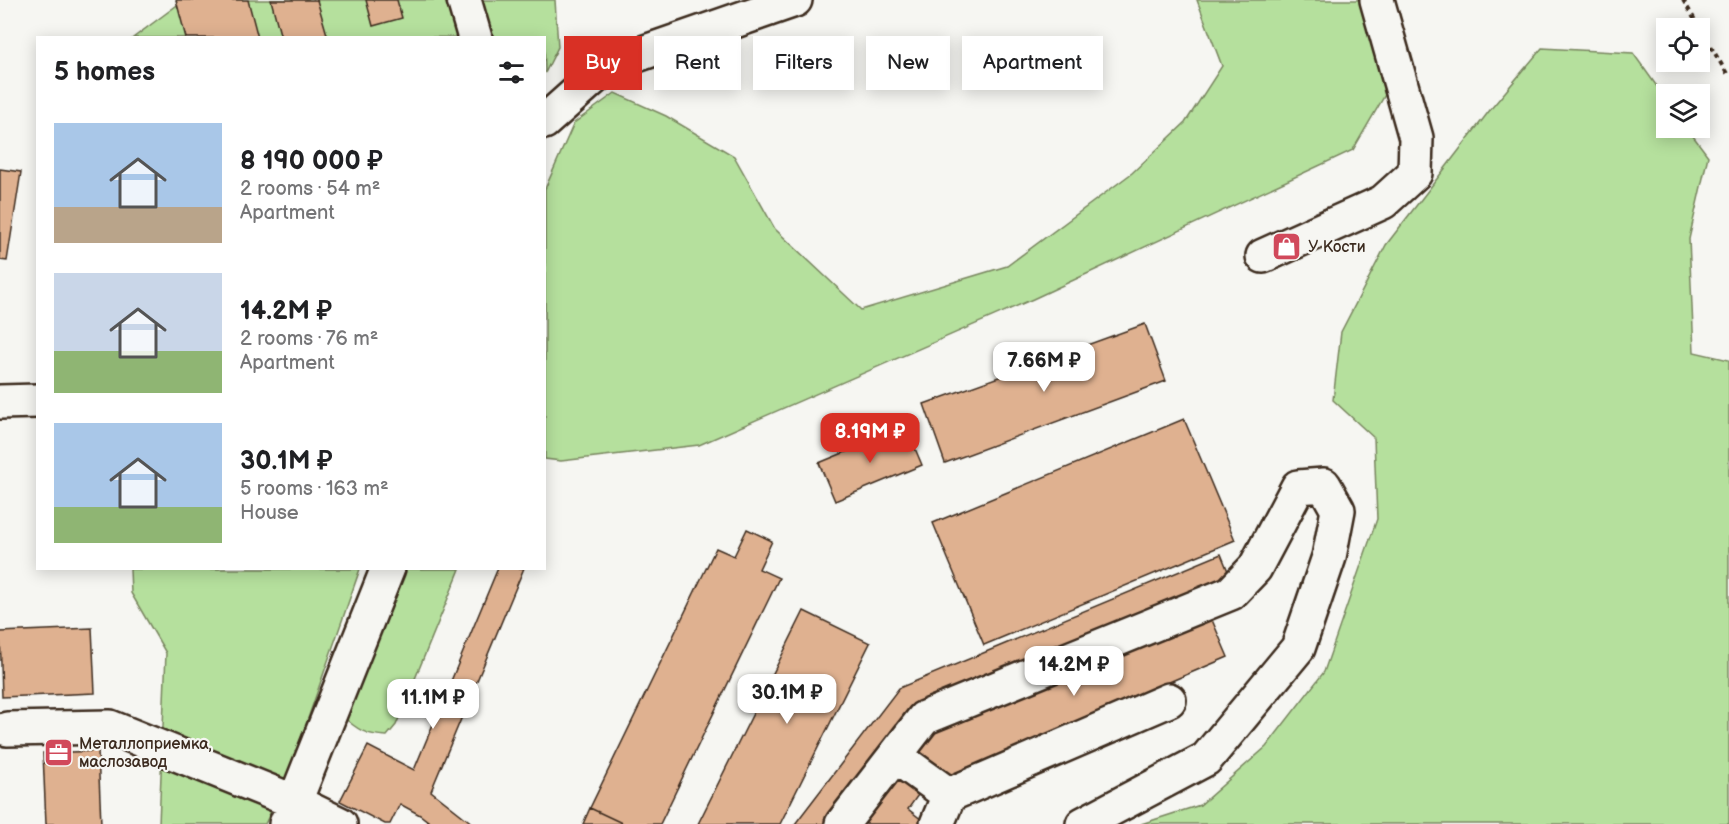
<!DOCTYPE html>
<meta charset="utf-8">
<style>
:root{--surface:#fff;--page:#f6f6f6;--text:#202124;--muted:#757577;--accent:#d93025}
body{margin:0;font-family:"Balsamiq Sans",sans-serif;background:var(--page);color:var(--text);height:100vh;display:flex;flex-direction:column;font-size:22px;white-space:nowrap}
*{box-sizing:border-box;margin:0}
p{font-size:20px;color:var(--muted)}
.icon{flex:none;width:33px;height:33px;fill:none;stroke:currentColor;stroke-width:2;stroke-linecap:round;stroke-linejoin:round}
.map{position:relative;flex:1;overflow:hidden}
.side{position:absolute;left:36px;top:36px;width:510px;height:534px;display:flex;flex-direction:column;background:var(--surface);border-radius:0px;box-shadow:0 3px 15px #0003}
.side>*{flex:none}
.hud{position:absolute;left:564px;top:36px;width:570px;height:54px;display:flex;gap:12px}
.controls{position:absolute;left:1656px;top:18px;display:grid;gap:12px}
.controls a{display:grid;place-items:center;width:54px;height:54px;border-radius:0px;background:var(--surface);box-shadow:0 3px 15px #0003;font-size:30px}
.price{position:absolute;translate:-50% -51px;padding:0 14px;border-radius:12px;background:#fff;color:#222;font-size:20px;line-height:39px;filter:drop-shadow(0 2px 3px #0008)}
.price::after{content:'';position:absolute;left:50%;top:36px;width:18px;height:14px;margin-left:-9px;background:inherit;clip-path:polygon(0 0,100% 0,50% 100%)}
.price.on{background:var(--accent);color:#fff}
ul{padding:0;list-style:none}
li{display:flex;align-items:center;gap:18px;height:150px;padding:0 18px}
li span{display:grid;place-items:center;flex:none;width:168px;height:120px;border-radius:0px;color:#555}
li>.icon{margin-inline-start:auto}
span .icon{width:72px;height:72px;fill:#fffc;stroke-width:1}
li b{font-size:26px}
h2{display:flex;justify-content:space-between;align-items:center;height:72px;padding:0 18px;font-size:26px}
.pill{padding:0 21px;border-radius:0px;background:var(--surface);box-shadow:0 3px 15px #0003;font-size:21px;line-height:54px}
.pill.on{background:var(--accent);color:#fff}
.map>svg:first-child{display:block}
.green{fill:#b5e09d;stroke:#78855e;stroke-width:1.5}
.building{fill:#dfb190;stroke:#3b2a1e;stroke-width:1.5}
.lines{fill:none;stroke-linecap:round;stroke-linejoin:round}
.minor-casing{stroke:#3b2a1e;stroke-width:38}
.path{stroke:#3b2a1e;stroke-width:4;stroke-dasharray:4.5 4.5;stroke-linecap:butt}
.minor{stroke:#f6f6f2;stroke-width:33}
.labels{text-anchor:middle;stroke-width:4.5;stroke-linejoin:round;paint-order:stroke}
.poi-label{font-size:16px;fill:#3b2a1e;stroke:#f6f6f2;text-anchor:start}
</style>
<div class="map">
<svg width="1729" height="824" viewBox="0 0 1729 824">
<rect width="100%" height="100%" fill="#f6f6f2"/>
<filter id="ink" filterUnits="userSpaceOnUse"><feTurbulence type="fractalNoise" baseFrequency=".0167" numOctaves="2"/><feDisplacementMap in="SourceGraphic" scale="12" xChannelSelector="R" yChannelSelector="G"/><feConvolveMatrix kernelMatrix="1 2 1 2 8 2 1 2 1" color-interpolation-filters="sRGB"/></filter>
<g filter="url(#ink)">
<!-- green -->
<path class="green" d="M184,0H447L459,37L133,38Z
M463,0H555L558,47L545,73L544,38L478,37Z
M1197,0H1360L1385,95L1353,150L1033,299L699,445L561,461L545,459V189L574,123L615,93L666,116L734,156L775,229L861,310L1007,266L1132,173L1185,123L1222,66Z
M1542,48L1633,53L1666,99V128H1687L1708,156L1689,239L1694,352L1729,360V824H1141L1200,805L1266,747L1324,672L1377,519L1374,438L1333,400L1341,332L1386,245L1490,110Z
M130,569H360L289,773L265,824H159L166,653L131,593Z
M402,569H460L396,725L387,736C365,735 358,730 342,716Z"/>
<!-- building -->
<path class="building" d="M176,0H248L258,38H186Z
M271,0H317L328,38H281Z
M366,0H397L402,18L373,26Z
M0,169L21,172L7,261L0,260Z
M1145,324L1166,381L945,463L924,404Z
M1184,419L1235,540L984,645L933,523Z
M906,427L922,465L835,501L819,463Z
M747,529L772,541L759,569L779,578L660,824H624L590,808L716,548L734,556Z
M1221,554L1230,576L914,706L824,824H795L899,688Z
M498,568H524L431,791L473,824H432L420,815L400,804L390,824H385L340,801L368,746L414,770Z
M804,611L870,643L780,824H698Z
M1209,613L1228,657L948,776L914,754L930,732Z
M92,628L95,693L2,697L0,632Z
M98,751L101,824H46L43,753Z
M896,778L918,795L908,809L927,824H861Z
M590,808L624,824H583Z"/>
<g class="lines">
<defs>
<path id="minor" d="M464,0L475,38
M544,122L608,65L795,0
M1263,256L1383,202L1415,173L1416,138L1377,0
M0,402L38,401
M7,729L110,727L295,802L340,824
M895,756L949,795L1169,700
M286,824L388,568
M842,824L924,718L1231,593L1255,568L1298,487L1324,485L1338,510L1329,557L1298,648L1206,759L1083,824
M937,824L949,795"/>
</defs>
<!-- minor casing -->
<use href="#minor" class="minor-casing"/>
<!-- path -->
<path class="path" d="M1683,0L1729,77"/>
<!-- minor -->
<use href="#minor" class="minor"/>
</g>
</g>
<!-- icons -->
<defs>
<symbol id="shop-square" viewBox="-11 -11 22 22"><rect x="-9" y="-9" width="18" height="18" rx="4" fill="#d1495b" stroke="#f6f6f2"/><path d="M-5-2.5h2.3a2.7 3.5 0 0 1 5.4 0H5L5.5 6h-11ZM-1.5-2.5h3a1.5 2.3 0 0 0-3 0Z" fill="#fff"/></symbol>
<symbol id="office-square" viewBox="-11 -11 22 22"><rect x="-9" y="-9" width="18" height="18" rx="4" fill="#d1495b" stroke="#f6f6f2"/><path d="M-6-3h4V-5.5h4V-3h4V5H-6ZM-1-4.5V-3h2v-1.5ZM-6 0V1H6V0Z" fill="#fff"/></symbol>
</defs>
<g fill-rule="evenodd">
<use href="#shop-square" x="1270" y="230" width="33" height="33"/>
<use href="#office-square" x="42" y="736" width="33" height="33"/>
</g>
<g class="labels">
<!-- poi labels -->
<g class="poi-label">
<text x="1308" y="252">У Кости</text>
<text x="79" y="749">Металлоприемка,<tspan x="79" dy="18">маслозавод</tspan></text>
</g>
</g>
</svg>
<div class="controls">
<a><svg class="icon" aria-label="locate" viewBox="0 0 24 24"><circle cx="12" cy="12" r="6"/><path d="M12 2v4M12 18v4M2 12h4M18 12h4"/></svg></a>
<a><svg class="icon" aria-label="layers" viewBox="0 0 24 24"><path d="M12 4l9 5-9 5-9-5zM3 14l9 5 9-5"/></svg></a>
</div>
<b class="price" style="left:1044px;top:393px">7.66M ₽</b>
<b class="price on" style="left:870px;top:464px">8.19M ₽</b>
<b class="price" style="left:1074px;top:697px">14.2M ₽</b>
<b class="price" style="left:787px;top:725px">30.1M ₽</b>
<b class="price" style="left:433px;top:730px">11.1M ₽</b>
<div class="hud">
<a class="pill on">Buy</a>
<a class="pill">Rent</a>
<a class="pill">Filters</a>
<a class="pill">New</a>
<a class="pill">Apartment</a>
</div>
<section class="side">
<h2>5 homes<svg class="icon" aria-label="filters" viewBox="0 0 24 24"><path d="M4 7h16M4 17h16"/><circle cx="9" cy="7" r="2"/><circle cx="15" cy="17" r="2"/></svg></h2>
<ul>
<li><span style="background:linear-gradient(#a9c7e8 70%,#b9a48a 0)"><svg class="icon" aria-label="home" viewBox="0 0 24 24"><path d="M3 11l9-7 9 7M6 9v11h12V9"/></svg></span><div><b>8 190 000 ₽</b><p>2 rooms · 54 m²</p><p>Apartment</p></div></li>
<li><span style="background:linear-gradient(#c9d6e8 65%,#8fb573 0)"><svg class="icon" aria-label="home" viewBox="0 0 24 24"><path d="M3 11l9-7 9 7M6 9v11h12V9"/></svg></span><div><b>14.2M ₽</b><p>2 rooms · 76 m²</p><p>Apartment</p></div></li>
<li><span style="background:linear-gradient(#a9c7e8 70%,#8fb573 0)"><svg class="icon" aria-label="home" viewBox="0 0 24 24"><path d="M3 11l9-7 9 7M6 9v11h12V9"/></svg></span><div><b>30.1M ₽</b><p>5 rooms · 163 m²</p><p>House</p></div></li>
</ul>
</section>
</div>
